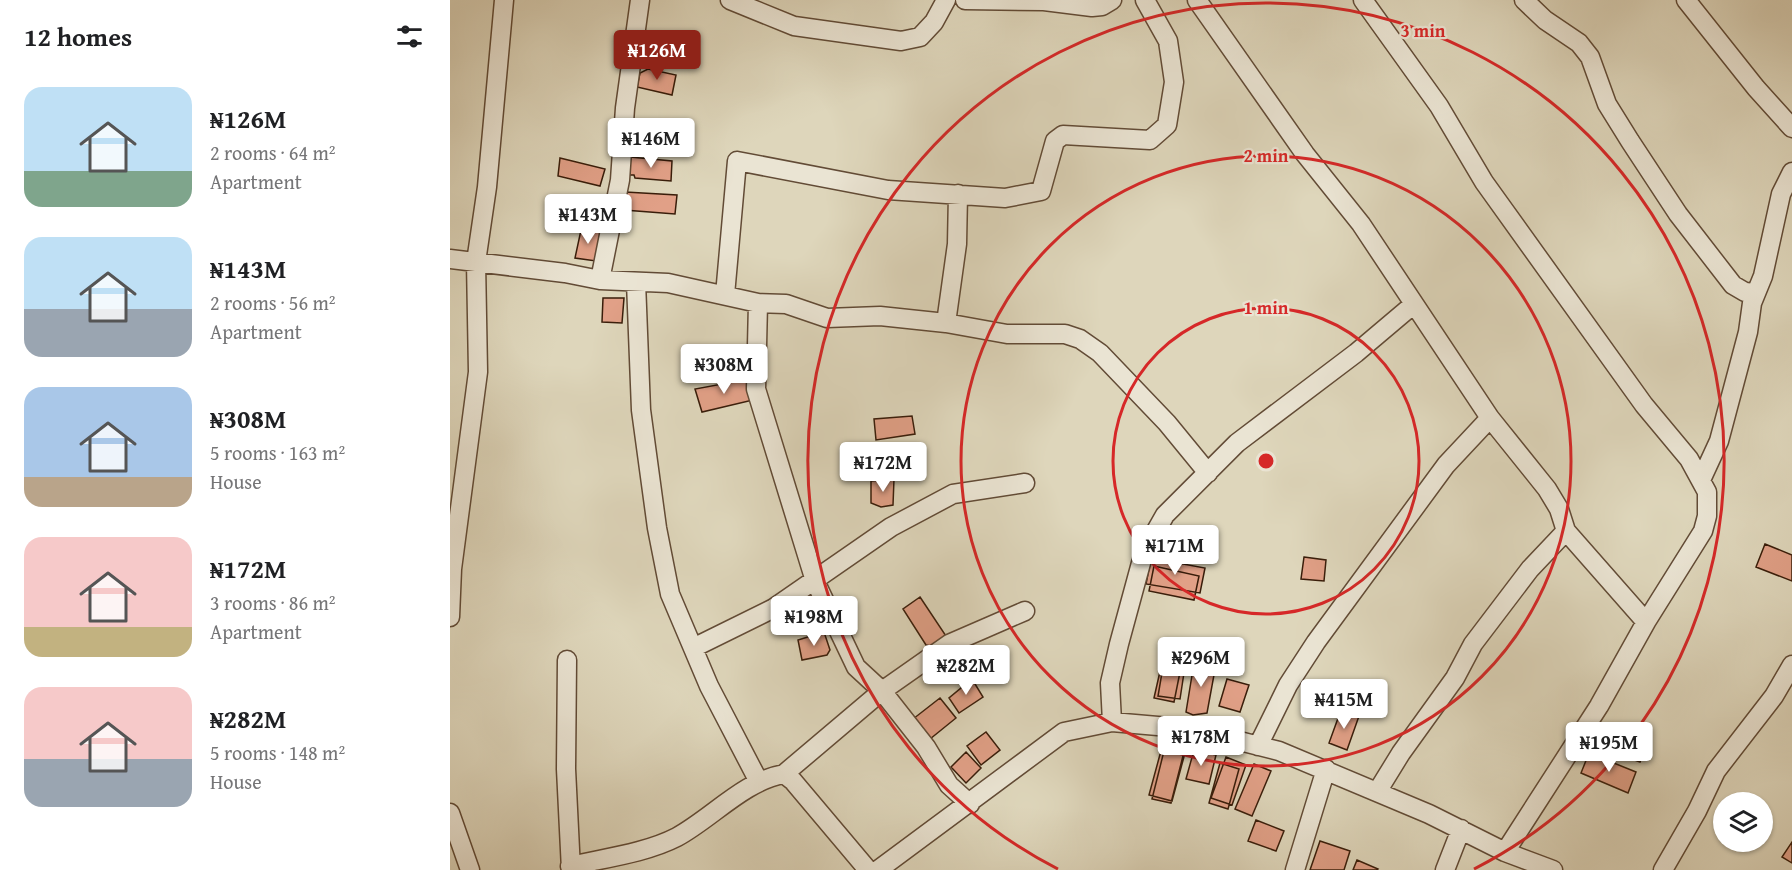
<!DOCTYPE html>
<meta charset="utf-8">
<style>
:root{--surface:#fff;--page:#f6f6f6;--text:#202124;--muted:#757577;--accent:#8f2418}
body{margin:0;font-family:"Gentium Book Plus",serif;background:var(--page);color:var(--text);height:100vh;display:flex;flex-direction:column;font-size:22px;white-space:nowrap}
*{box-sizing:border-box;margin:0}
p{font-size:20px;color:var(--muted)}
.icon{flex:none;width:33px;height:33px;fill:none;stroke:currentColor;stroke-width:2;stroke-linecap:round;stroke-linejoin:round}
.map{position:relative;flex:1;overflow:hidden}
.details{display:flex;flex-direction:column;background:var(--surface);width:450px}
.details>*{flex:none}
.controls{position:absolute;left:1263px;top:792px;display:grid;gap:12px}
.controls a{display:grid;place-items:center;width:60px;height:60px;border-radius:50%;background:var(--surface);box-shadow:0 2px 4px #0004;font-size:30px}
.price{position:absolute;translate:-50% -51px;padding:0 14px;border-radius:6px;background:#fff;color:#222;font-size:20px;line-height:39px;filter:drop-shadow(0 2px 3px #0008)}
.price::after{content:'';position:absolute;left:50%;top:36px;width:18px;height:14px;margin-left:-9px;background:inherit;clip-path:polygon(0 0,100% 0,50% 100%)}
.price.selected{background:var(--accent);color:#fff}
ul{padding:0;list-style:none}
li{display:flex;align-items:center;gap:18px;height:150px;padding:0 24px}
li span{display:grid;place-items:center;flex:none;width:168px;height:120px;border-radius:18px;color:#555}
li>.icon{margin-inline-start:auto}
span .icon{width:72px;height:72px;fill:#fffc;stroke-width:1}
li b{font-size:26px}
h2{display:flex;justify-content:space-between;align-items:center;height:72px;padding:0 24px;font-size:26px}
main{display:flex;flex:1;min-height:0}
.map>svg:first-child{display:block}
.building{fill:#e1a087;stroke:#391d0a;stroke-width:1.5}
.lines{fill:none;stroke-linecap:round;stroke-linejoin:round}
.minor-casing{stroke:#624b36;stroke-width:21}
.minor{stroke:#eae4d3;stroke-width:18}
.ring{fill:none;stroke:#d62828;stroke-width:3}
.centre{fill:#d62828;stroke:#eae4d3;stroke-width:3}
.ring-label{font-size:18px;text-anchor:middle;font-weight:bold;fill:#d62828;stroke:#eae4d3;stroke-width:4.5;stroke-linejoin:round;paint-order:stroke}
</style>
<main>
<section class="details">
<h2>12 homes<svg class="icon" aria-label="filters" viewBox="0 0 24 24"><path d="M4 7h16M4 17h16"/><circle cx="9" cy="7" r="2"/><circle cx="15" cy="17" r="2"/></svg></h2>
<ul>
<li><span style="background:linear-gradient(#bfe0f5 70%,#7fa58c 0)"><svg class="icon" aria-label="home" viewBox="0 0 24 24"><path d="M3 11l9-7 9 7M6 9v11h12V9"/></svg></span><div><b>₦126M</b><p>2 rooms · 64 m²</p><p>Apartment</p></div></li>
<li><span style="background:linear-gradient(#bfe0f5 60%,#9aa5b1 0)"><svg class="icon" aria-label="home" viewBox="0 0 24 24"><path d="M3 11l9-7 9 7M6 9v11h12V9"/></svg></span><div><b>₦143M</b><p>2 rooms · 56 m²</p><p>Apartment</p></div></li>
<li><span style="background:linear-gradient(#a9c7e8 75%,#b9a48a 0)"><svg class="icon" aria-label="home" viewBox="0 0 24 24"><path d="M3 11l9-7 9 7M6 9v11h12V9"/></svg></span><div><b>₦308M</b><p>5 rooms · 163 m²</p><p>House</p></div></li>
<li><span style="background:linear-gradient(#f6c9c9 75%,#c2b280 0)"><svg class="icon" aria-label="home" viewBox="0 0 24 24"><path d="M3 11l9-7 9 7M6 9v11h12V9"/></svg></span><div><b>₦172M</b><p>3 rooms · 86 m²</p><p>Apartment</p></div></li>
<li><span style="background:linear-gradient(#f6c9c9 60%,#9aa5b1 0)"><svg class="icon" aria-label="home" viewBox="0 0 24 24"><path d="M3 11l9-7 9 7M6 9v11h12V9"/></svg></span><div><b>₦282M</b><p>5 rooms · 148 m²</p><p>House</p></div></li>
</ul>
</section>
<div class="map">
<svg width="1342" height="870" viewBox="0 0 1342 870">
<rect width="100%" height="100%" fill="#ded6bb"/>
<filter id="stains"><feTurbulence type="fractalNoise" baseFrequency=".00333" numOctaves="4"/><feColorMatrix values="0 0 0 0 .2 0 0 0 0 .09 0 0 0 0 .02 0 0 0 .5 -.17"/></filter>
<radialGradient id="worn" r=".72"><stop offset=".6" stop-color="#630" stop-opacity="0"/><stop offset="1" stop-color="#630" stop-opacity=".3"/></radialGradient>
<!-- building -->
<path class="building" d="M198,69L226,75L222,95L187,87L190,73Z
M180,157L222,161L221,181L185,178L184,175H179Z
M110,158L155,169L150,186L108,176Z
M175,192L227,195L225,214L174,210Z
M131,230L151,232L146,261L125,258Z
M153,298H174L172,323L152,322Z
M299,379L303,400L252,412L245,389Z
M462,416L465,434L426,440L424,419Z
M444,479L443,505L431,507L421,503V481Z
M1315,544L1342,555V581L1306,567Z
M854,557L876,560L874,581L851,579Z
M701,558L755,568L750,593L696,584Z
M704,566L749,576L744,600L699,591Z
M470,597L496,636L481,646L476,645L453,609Z
M374,632L380,650L377,655L352,660L348,640Z
M716,649L737,653L730,699L708,696Z
M713,658L732,662L724,702L704,698Z
M744,663L766,664L757,713L743,715L736,712Z
M522,679L533,697L509,713L499,698Z
M777,679L799,685L790,712L769,706Z
M490,698L506,718L480,739L463,719Z
M891,710L909,716L897,750L879,743Z
M1155,726L1198,742L1190,762L1147,746Z
M536,732L550,750L531,765L517,746Z
M712,747L735,753L722,801L699,795Z
M715,747L734,752L721,803L702,799Z
M744,750L766,755L759,784L736,779Z
M516,752L531,768L516,783L501,767Z
M1139,753L1186,772L1178,793L1131,773Z
M776,757L796,765L782,805L761,798Z
M770,763L789,769L778,809L759,803Z
M804,764L821,771L802,816L785,809Z
M806,820L834,831L826,851L798,841Z
M870,841L900,851L894,870H860Z
M1342,842V863L1332,857Z
M907,860L928,869L927,870H903Z"/>
<g class="lines">
<defs>
<path id="minor" d="M280,0L344,26L451,41L470,37L484,22L496,0
M515,0L594,1L642,7L652,6L662,0
M747,0L855,154L911,224L1040,418L1097,489L1109,509L1116,531L1196,622
M913,0L989,106L1034,182L1194,405L1239,459L1257,492V516L1253,531L1196,622L1149,706L1055,852
M1074,0L1095,20L1129,43L1140,57L1157,104L1180,141L1228,214L1283,285L1295,292L1305,293
M1236,0L1306,88L1342,128
M0,259L115,273L150,280L218,283L308,303L336,304L377,318L430,316L496,323L557,334H615L630,339L650,353L717,423L758,473
M150,280L170,180L175,108L190,0
M186,282L191,410L207,528L220,594L259,686L309,782
M275,295L287,161L438,190L555,198L591,191L605,141L613,135L700,140L717,125L724,82L718,41L695,0
M308,303L306,389L365,581L406,667L432,691L476,747L499,785L520,804
M496,323L507,244L508,194
M1251,480L1269,441L1298,332L1302,303L1313,276L1331,194L1342,172
M0,617L2,569L28,372L26,262L37,187L54,0
M243,648L324,608L441,527L503,494L575,483
M117,660L116,769L121,870
M662,722L660,683L669,644L694,552L715,515L787,443L906,353L964,304
M808,746L838,685L866,642L996,465L1040,418
M334,774L432,691L499,644L575,611
M927,792L951,753L1005,678L1023,644L1080,569L1116,531
M0,813L20,870
M120,866C155,858 196,853 227,837C262,818 294,781 334,774L343,781L418,870
M428,870L614,732L662,722L742,729L829,751L979,814L1055,852L1103,870
M845,870L876,769
M995,870L1011,829
M1213,870L1247,811L1266,771L1324,696L1342,665"/>
</defs>
<!-- minor casing -->
<use href="#minor" class="minor-casing"/>
<!-- minor -->
<use href="#minor" class="minor"/>
</g>
<!-- distance rings -->
<g class="ring">
<circle cx="816" cy="461" r="153"/>
<circle cx="816" cy="461" r="305"/>
<path d="M608 869A458 458 0 1 1 1024 869"/>
</g>
<circle cx="816" cy="461" r="9" class="centre"/>
<g class="ring-label">
<text x="973" y="37">3 min</text>
<text x="816" y="162">2 min</text>
<text x="816" y="314">1 min</text>
</g>
<rect width="100%" height="100%" filter="url(#stains)"/>
<rect width="100%" height="100%" fill="url(#worn)"/>
</svg>
<div class="controls">
<a><svg class="icon" aria-label="layers" viewBox="0 0 24 24"><path d="M12 4l9 5-9 5-9-5zM3 14l9 5 9-5"/></svg></a>
</div>
<b class="price selected" style="left:207px;top:81px">₦126M</b>
<b class="price" style="left:201px;top:169px">₦146M</b>
<b class="price" style="left:138px;top:245px">₦143M</b>
<b class="price" style="left:274px;top:395px">₦308M</b>
<b class="price" style="left:433px;top:493px">₦172M</b>
<b class="price" style="left:725px;top:576px">₦171M</b>
<b class="price" style="left:364px;top:647px">₦198M</b>
<b class="price" style="left:751px;top:688px">₦296M</b>
<b class="price" style="left:516px;top:696px">₦282M</b>
<b class="price" style="left:894px;top:730px">₦415M</b>
<b class="price" style="left:751px;top:767px">₦178M</b>
<b class="price" style="left:1159px;top:773px">₦195M</b>
</div>
</main>
